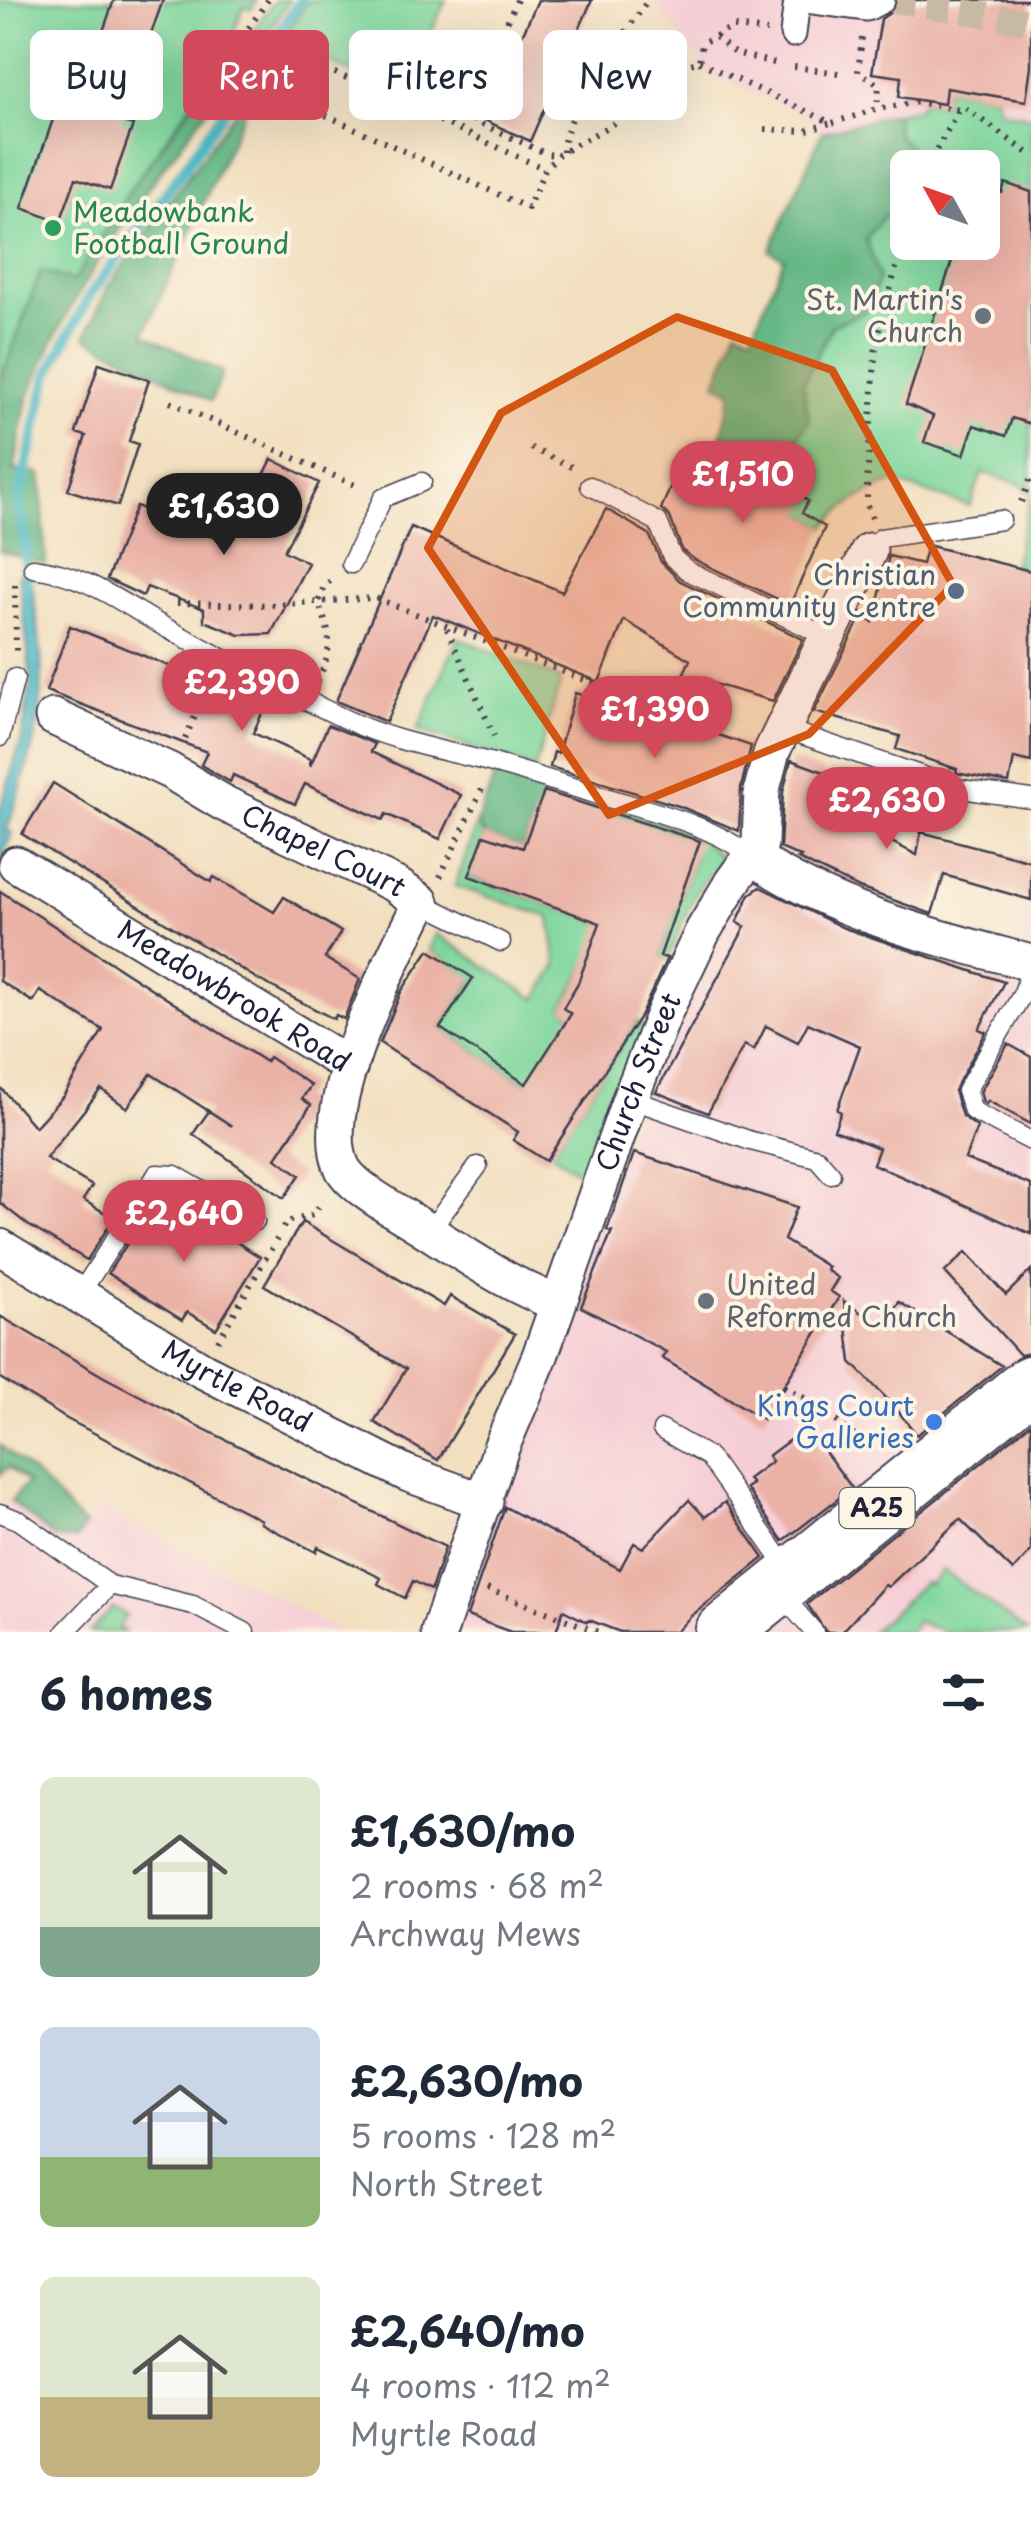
<!DOCTYPE html>
<meta charset="utf-8">
<style>
:root{--surface:#fff;--page:#f2f2f3;--text:#1f2937;--muted:#747a83;--accent:#d1495b}
body{margin:0;font-family:"Playpen Sans",sans-serif;background:var(--page);color:var(--text);height:100vh;display:flex;flex-direction:column;font-size:38px;white-space:nowrap}
*{box-sizing:border-box;margin:0}
p{font-size:32px;color:var(--muted)}
.icon{flex:none;width:55px;height:55px;fill:none;stroke:currentColor;stroke-width:2;stroke-linecap:round;stroke-linejoin:round}
.map{position:relative;height:1632px;overflow:hidden}
.drawer{display:flex;flex-direction:column;background:var(--surface);flex:1}
.drawer>*{flex:none}
.hud{position:absolute;left:30px;top:30px;width:972px;height:90px;display:flex;gap:20px}
.needle{width:65px;rotate:310deg}
.controls{position:absolute;left:890px;top:150px;display:grid;gap:20px}
.controls a{display:grid;place-items:center;width:110px;height:110px;border-radius:15px;background:var(--surface);box-shadow:0 10px 40px #0002;font-size:50px}
.price{position:absolute;translate:-50% -85px;padding:0 22px;border-radius:35px;background:var(--accent);color:#fff;font-size:32px;line-height:65px;filter:drop-shadow(0 2px 5px #0008)}
.price::after{content:'';position:absolute;left:50%;top:60px;width:30px;height:22px;margin-left:-15px;background:inherit;clip-path:polygon(0 0,100% 0,50% 100%)}
.price.selected{background:#222;color:#fff}
ul{padding:0;list-style:none}
li{display:flex;align-items:center;gap:30px;height:250px;padding:0 40px}
li span{display:grid;place-items:center;flex:none;width:280px;height:200px;border-radius:15px;color:#555}
li>.icon{margin-inline-start:auto}
span .icon{width:120px;height:120px;fill:#fffc;stroke-width:1}
li b{font-size:42px}
h2{display:flex;justify-content:space-between;align-items:center;height:120px;padding:0 40px;font-size:42px}
.pill{padding:0 35px;border-radius:15px;background:var(--surface);box-shadow:0 10px 40px #0002;font-size:35px;line-height:90px}
.pill.selected{background:var(--accent);color:#fff}
.map>svg:first-child{display:block}
.built{fill:#f6cfd6}
.green{fill:#7cd69c;stroke:#4f7c6c;stroke-width:2.5}
.forest{fill:#65b784;stroke:#446c60;stroke-width:2.5}
.water{fill:#4ab7c4;stroke:#366c80;stroke-width:2.5}
.lines{fill:none;stroke-linecap:round;stroke-linejoin:round}
.stream{stroke:#4ab7c4;stroke-width:11}
.building{fill:#eab1a6}
.pedestrian-tunnel{stroke:#c8b9a5;stroke-width:25;stroke-dasharray:25 12;stroke-linecap:butt}
.service-casing{stroke:#413e4f;stroke-width:21}
.pedestrian-casing{stroke:#413e4f;stroke-width:29}
.minor-casing{stroke:#413e4f;stroke-width:39}
.primary-casing{stroke:#413e4f;stroke-width:59}
.path{stroke:#413e4f;stroke-width:6;stroke-dasharray:2.5 8;stroke-linecap:butt}
.service{stroke:#fff;stroke-width:18}
.pedestrian{stroke:#fff;stroke-width:25}
.minor{stroke:#fff;stroke-width:35}
.primary{stroke:#fff;stroke-width:55}
.marked{fill:#d45411;fill-opacity:0.2;stroke:#d45411;stroke-width:8;stroke-linejoin:round}
.leisure-dot{fill:#2e9e5b;stroke:#fcf5e5;stroke-width:4}
.worship-dot{fill:#6b7280;stroke:#fcf5e5;stroke-width:4}
.service-dot{fill:#5c6f8a;stroke:#fcf5e5;stroke-width:4}
.shop-dot{fill:#3f7fe0;stroke:#fcf5e5;stroke-width:4}
.labels{text-anchor:middle;stroke-width:8;stroke-linejoin:round;paint-order:stroke}
.shield{fill:#fcf5e5;stroke:#63616e;stroke-width:2.5}
.shield-label{font-size:25px;font-weight:bold;fill:#22223b}
.leisure-label{font-size:28px;fill:#27864d;stroke:#fcf5e5;text-anchor:start}
.worship-label{font-size:28px;fill:#5b616d;stroke:#fcf5e5;text-anchor:end}
.service-label{font-size:28px;fill:#4e5e75;stroke:#fcf5e5;text-anchor:end}
.street-label{font-size:28px;fill:#22223b;stroke:#fcf5e5}
.shop-label{font-size:28px;fill:#366cbe;stroke:#fcf5e5;text-anchor:end}
</style>
<div class="map">
<svg width="1031" height="1632" viewBox="0 0 1031 1632">
<rect width="100%" height="100%" fill="#fcf5e5"/>
<filter id="ink" filterUnits="userSpaceOnUse"><feTurbulence type="fractalNoise" baseFrequency=".01" numOctaves="2"/><feDisplacementMap in="SourceGraphic" scale="20" xChannelSelector="R" yChannelSelector="G"/><feConvolveMatrix kernelMatrix="1 2 1 2 8 2 1 2 1" color-interpolation-filters="sRGB"/></filter>
<filter id="wash" filterUnits="userSpaceOnUse"><feTurbulence type="fractalNoise" baseFrequency=".0048" numOctaves="4" result="noise"/><feDisplacementMap in="SourceGraphic" scale="40" xChannelSelector="R" yChannelSelector="G"/><feGaussianBlur stdDeviation="2.25" result="paint"/><feColorMatrix in="noise" values="0 0 0 0 0 0 0 0 0 0 0 0 0 0 0 0 0 1.4 0 .05"/><feComposite in="paint" operator="in"/></filter>
<g filter="url(#wash)">
<rect width="100%" height="100%" fill="#f2dfbf"/>
<!-- built -->
<path class="built" d="M653,0H1031V117L999,110L947,88L944,104L822,132L816,120L709,73Z
M749,875L1016,947L1031,903V1632H420L467,1533L659,1059Z
M38,1478L85,1526L101,1507L342,1632H0V1513L27,1483Z"/>
<!-- green -->
<path class="green" d="M0,0H256L252,9L243,7L225,57L134,184L74,281L41,272L0,382Z
M275,0H289L266,34L255,28Z
M309,0H446L401,95L281,41Z
M946,88L995,96L1000,110L1031,117V493L1020,484L982,472L970,506L893,482C865,493 845,503 825,527L802,513L759,473L788,453L803,383L833,325L879,278L866,238L885,215L907,207L908,242H982V168L921,167L922,157L896,135L897,113L917,109L923,101L944,104Z
M1031,495V571L1013,566Z
M458,638L561,679L535,769L418,730Z
M477,823L484,835L469,877L607,925L563,1007L571,1014L539,1092L440,1028L473,979L429,950L435,933L536,999L557,966L550,917L455,886Z
M695,836L719,856L717,866L700,886L686,914L668,959L660,956L694,858Z
M637,1021L646,1030L587,1178L551,1153Z
M943,1570L1027,1632H946L916,1621L911,1632H871L925,1582L929,1585Z
M113,1608L126,1615L119,1628L125,1632H90Z"/>
<!-- forest -->
<path class="forest" d="M238,42L250,54C172,157 85,260 35,381C23,408 20,442 14,470L41,474L46,564L0,551V382L41,271L74,281L134,184Z
M259,79L144,334L223,372L211,401L85,337L108,287Z
M897,113L896,135L922,157L921,167L908,168L907,207L885,215L866,238L879,278L867,311L832,325L803,383L809,420L788,453L759,473L719,447L732,392L716,383L737,329L752,335L784,258L770,251L822,132Z
M496,772L659,821L695,836L694,858L535,815L523,848L484,835L477,823Z
M0,1445L38,1478L85,1526L77,1539L54,1538L11,1501L27,1483L9,1467L0,1475Z"/>
<!-- water -->
<path class="water" d="M19,574L31,578C36,616 44,656 41,694C38,741 21,785 7,830L12,833L0,864V809L22,738L31,680Z"/>
<g class="lines">
<!-- stream -->
<path class="stream" d="M27,591L25,539L18,503L48,375L90,295L179,176L301,0"/>
</g>
<g id="blocks">
<!-- building -->
<path class="building" d="M114,0H163L120,121L133,125L110,190L76,178L60,222L22,208L65,85L82,91Z
M538,0H592L530,141L484,120Z
M898,0H1031V66L1026,101L946,88L944,104L899,97L901,77L872,73L881,19L895,9Z
M1005,183L1031,192V424L1012,418L1006,436L974,425L964,455L924,442L933,416L906,404L957,245L982,253V187L1002,193Z
M99,363L149,380L129,441L138,444L118,506L68,490L86,436L76,433Z
M694,451L747,475L751,467L808,501L802,513L825,527L790,605L695,560L682,550L670,517L661,509L682,461L688,464Z
M272,459L319,483L284,551L308,563L271,634L240,635L204,621V609L147,587L143,596L107,579L136,506L230,544Z
M606,509L649,534L661,562L680,581L803,639L773,701L683,675L690,660L624,620L599,682L433,615L386,722L336,701L411,527L562,592Z
M927,545L1031,571V762L1014,758L1009,783L956,773L957,769L896,749L900,736L814,712L861,617L873,622L889,556L922,564Z
M70,626L206,681V676L268,701L253,733L310,759V766L328,725L375,744L371,752L461,795L440,839L386,814L383,820L305,784L295,804L233,775L230,782L201,765L207,752L46,691Z
M575,693L614,704L611,718L679,736L683,723L751,746L741,788L739,831L679,806L550,767L554,752L558,753Z
M791,760L824,772L814,802L917,855L921,832L1031,861V900L944,875L932,914L859,888L798,859L801,857L780,848L783,792Z
M53,783L211,882L214,877L274,912L284,897L341,932L325,958L360,979L344,1019L336,1015L334,1019L259,980L22,834Z
M544,791L700,841L660,956L667,958L641,1015L546,1161L513,1140L518,1132L380,1043L401,992L429,950L473,978L440,1028L526,1084L571,1014L563,1008L578,983L600,923L469,876L484,835L523,848Z
M760,887L844,928L1004,982L979,1029L986,1032L954,1091L962,1116L977,1127L965,1159L1031,1185V1234L873,1164L879,1148L834,1130L841,1112L837,1110L860,1046L808,1023L798,1042L766,1026L754,1050L744,1045L708,1113L656,1092L745,927L737,922L750,894Z
M0,891L217,1031L266,1062L269,1057L311,1085L302,1099L311,1105L276,1158L300,1175L284,1198L193,1134L209,1111L232,1126L151,1074L127,1108L101,1089L46,1158L92,1186L83,1200L114,1218L87,1260L28,1225L0,1203V1087L35,1127L64,1095L103,1030L40,991L33,1002L0,981Z
M1008,1044L1031,1057V1124L988,1101L986,1104L983,1102L980,1092Z
M634,1153L797,1207L784,1240L828,1267L826,1270L838,1278L830,1291L839,1297L763,1419L662,1358L666,1352L581,1307L612,1231L607,1230Z
M154,1202L178,1217L182,1208L260,1257L216,1329L187,1312L182,1320L108,1273Z
M302,1222L444,1306L450,1296L515,1334L438,1460L374,1422L406,1369L264,1285Z
M966,1252L1006,1295L1031,1270V1353L1020,1355L945,1272Z
M844,1301L883,1328L899,1302L1002,1366L917,1435L894,1406L851,1362Z
M0,1316L104,1377L196,1425L445,1547L431,1590L413,1581L405,1598L378,1584L381,1578L318,1547L316,1552L260,1523L261,1520L67,1419L0,1378Z
M1031,1423V1551L1013,1571L960,1519L888,1587L885,1585L842,1632H826L807,1604Z
M799,1433L809,1447L817,1441L852,1488L783,1541L746,1488L752,1484L748,1479L772,1461L768,1456Z
M689,1500L705,1517L725,1502L764,1558L690,1617L676,1632H620L589,1620L587,1622L563,1610L556,1632H511L467,1616L505,1507L620,1569L634,1543L643,1548Z"/>
</g>
</g>
<g filter="url(#ink)">
<use href="#blocks" fill-opacity="0" stroke="#413e4f" stroke-width="2.5"/>
<g class="lines">
<!-- pedestrian-tunnel -->
<path class="pedestrian-tunnel" d="M890,0L1031,22"/>
<defs>
<path id="service" d="M590,486L658,522L672,557L688,571L826,636
M869,551L881,538L1001,520
M351,564L383,498L422,482
M33,568C87,574 124,605 170,630C228,662 287,692 347,720C394,742 444,750 493,763C538,776 581,790 625,803C670,816 714,828 751,856
M782,728L961,789L1031,799
M0,737L15,678
M421,902L501,942
M1031,968L1023,993L966,1091L973,1111L1031,1141
M630,1099L751,1141L817,1158L831,1174
M429,1232L478,1166
M78,1297L157,1174L175,1175L255,1221
M662,1430L709,1457L789,1571
M0,1513L20,1521L110,1585L193,1605L245,1632
M782,1595L814,1632
M65,1632L110,1585"/>
<path id="pedestrian" d="M806,0L867,8L882,0
M793,34L797,0"/>
<g id="minor">
<path id="s1" d="M53,717L170,771L225,804L396,885L421,902C393,959 313,1110 343,1169C355,1190 402,1214 423,1228C466,1256 510,1285 557,1303"/>
<path d="M751,856C835,913 934,937 1031,963"/>
<path id="s2" d="M16,864L350,1066"/>
<path id="s3" d="M0,1247L202,1370L406,1473L485,1502"/>
<path id="s4" d="M439,1632L501,1448L540,1356L630,1099L665,1011L703,931L733,881L760,844L762,789L772,751L869,551"/>
</g>
<path id="primary" d="M723,1632L1031,1383"/>
</defs>
<!-- service casing -->
<use href="#service" class="service-casing"/>
<!-- pedestrian casing -->
<use href="#pedestrian" class="pedestrian-casing"/>
<!-- minor casing -->
<use href="#minor" class="minor-casing"/>
<!-- primary casing -->
<use href="#primary" class="primary-casing"/>
<!-- path -->
<path class="path" d="M268,0L246,32L545,169
M517,0L464,116L547,154L556,155
M716,37L734,53L782,65
M862,38L858,72L879,85L877,109
M699,62L832,123L877,109L918,102L959,110L965,108L1031,155
M794,67L846,74
M297,102L528,208L545,169L558,155L614,123L634,93L658,71L699,62L702,43L734,27L767,31
M765,129L804,131L831,123
M563,152C563,113 625,35 648,0
M926,168L959,110
M170,402L359,487
M531,448L572,467
M1021,502L1031,478
M872,518L867,506V483L876,343L908,223
M15,585L16,652
M177,603L270,605L375,598L701,726
M447,629L494,736
M318,681C332,649 333,636 318,603L324,586L333,579
M185,739L210,682
M440,877L484,785
M283,1228L286,1222L313,1215L323,1200
M218,1341L277,1239
M784,1386L818,1406L875,1453
M487,1589L598,1632"/>
<!-- service -->
<use href="#service" class="service"/>
<!-- pedestrian -->
<use href="#pedestrian" class="pedestrian"/>
<!-- minor -->
<use href="#minor" class="minor"/>
<!-- primary -->
<use href="#primary" class="primary"/>
</g>
</g>
<!-- marked area -->
<path class="marked" d="M677,317L832,370L953,585L809,734L609,815L428,548L501,413Z"/>
<!-- markers -->
<circle class="leisure-dot" cx="53" cy="228" r="10"/>
<g class="worship-dot">
<circle cx="983" cy="316" r="10"/>
<circle cx="706" cy="1301" r="10"/>
</g>
<circle class="service-dot" cx="956" cy="591" r="10"/>
<circle class="shop-dot" cx="934" cy="1422" r="10"/>
<g class="labels">
<!-- shield labels -->
<rect class="shield" x="839.5" y="1488" width="75" height="40" rx="8"/>
<g class="shield-label">
<text x="877" y="1517">A25</text>
</g>
<!-- leisure labels -->
<g class="leisure-label">
<text x="73" y="222">Meadowbank<tspan x="73" dy="32">Football Ground</tspan></text>
</g>
<!-- worship labels -->
<g class="worship-label">
<text x="963" y="310">St. Martin's<tspan x="963" dy="32">Church</tspan></text>
<text x="726" y="1295" text-anchor="start">United<tspan x="726" dy="32">Reformed Church</tspan></text>
</g>
<!-- service labels -->
<g class="service-label">
<text x="936" y="585">Christian<tspan x="936" dy="32">Community Centre</tspan></text>
</g>
<!-- street labels -->
<g class="street-label">
<text dy="10" stroke="none"><textPath href="#s1" startOffset="302">Chapel Court</textPath></text>
<text dy="10" stroke="none"><textPath href="#s2" startOffset="255">Meadowbrook Road</textPath></text>
<text dy="10" stroke="none"><textPath href="#s4" startOffset="585">Church Street</textPath></text>
<text dy="10" stroke="none"><textPath href="#s3" startOffset="275">Myrtle Road</textPath></text>
</g>
<!-- shop labels -->
<g class="shop-label">
<text x="914" y="1416">Kings Court<tspan x="914" dy="32">Galleries</tspan></text>
</g>
</g>
</svg>
<div class="controls">
<a><svg class="needle" viewBox="-14 -14 28 28"><path d="M0-13l5 13h-10z" fill="#e53935"/><path d="M0 13l5-13h-10z" fill="#747a83"/></svg></a>
</div>
<b class="price" style="left:743px;top:526px">£1,510</b>
<b class="price selected" style="left:224px;top:558px">£1,630</b>
<b class="price" style="left:242px;top:734px">£2,390</b>
<b class="price" style="left:655px;top:761px">£1,390</b>
<b class="price" style="left:887px;top:852px">£2,630</b>
<b class="price" style="left:184px;top:1265px">£2,640</b>
<div class="hud">
<a class="pill">Buy</a>
<a class="pill selected">Rent</a>
<a class="pill">Filters</a>
<a class="pill">New</a>
</div>
</div>
<section class="drawer">
<h2>6 homes<svg class="icon" aria-label="filters" viewBox="0 0 24 24"><path d="M4 7h16M4 17h16"/><circle cx="9" cy="7" r="2"/><circle cx="15" cy="17" r="2"/></svg></h2>
<ul>
<li><span style="background:linear-gradient(#dfe7d0 75%,#7fa58c 0)"><svg class="icon" aria-label="home" viewBox="0 0 24 24"><path d="M3 11l9-7 9 7M6 9v11h12V9"/></svg></span><div><b>£1,630/mo</b><p>2 rooms · 68 m²</p><p>Archway Mews</p></div></li>
<li><span style="background:linear-gradient(#c9d6e8 65%,#8fb573 0)"><svg class="icon" aria-label="home" viewBox="0 0 24 24"><path d="M3 11l9-7 9 7M6 9v11h12V9"/></svg></span><div><b>£2,630/mo</b><p>5 rooms · 128 m²</p><p>North Street</p></div></li>
<li><span style="background:linear-gradient(#dfe7d0 60%,#c2b280 0)"><svg class="icon" aria-label="home" viewBox="0 0 24 24"><path d="M3 11l9-7 9 7M6 9v11h12V9"/></svg></span><div><b>£2,640/mo</b><p>4 rooms · 112 m²</p><p>Myrtle Road</p></div></li>
</ul>
</section>
